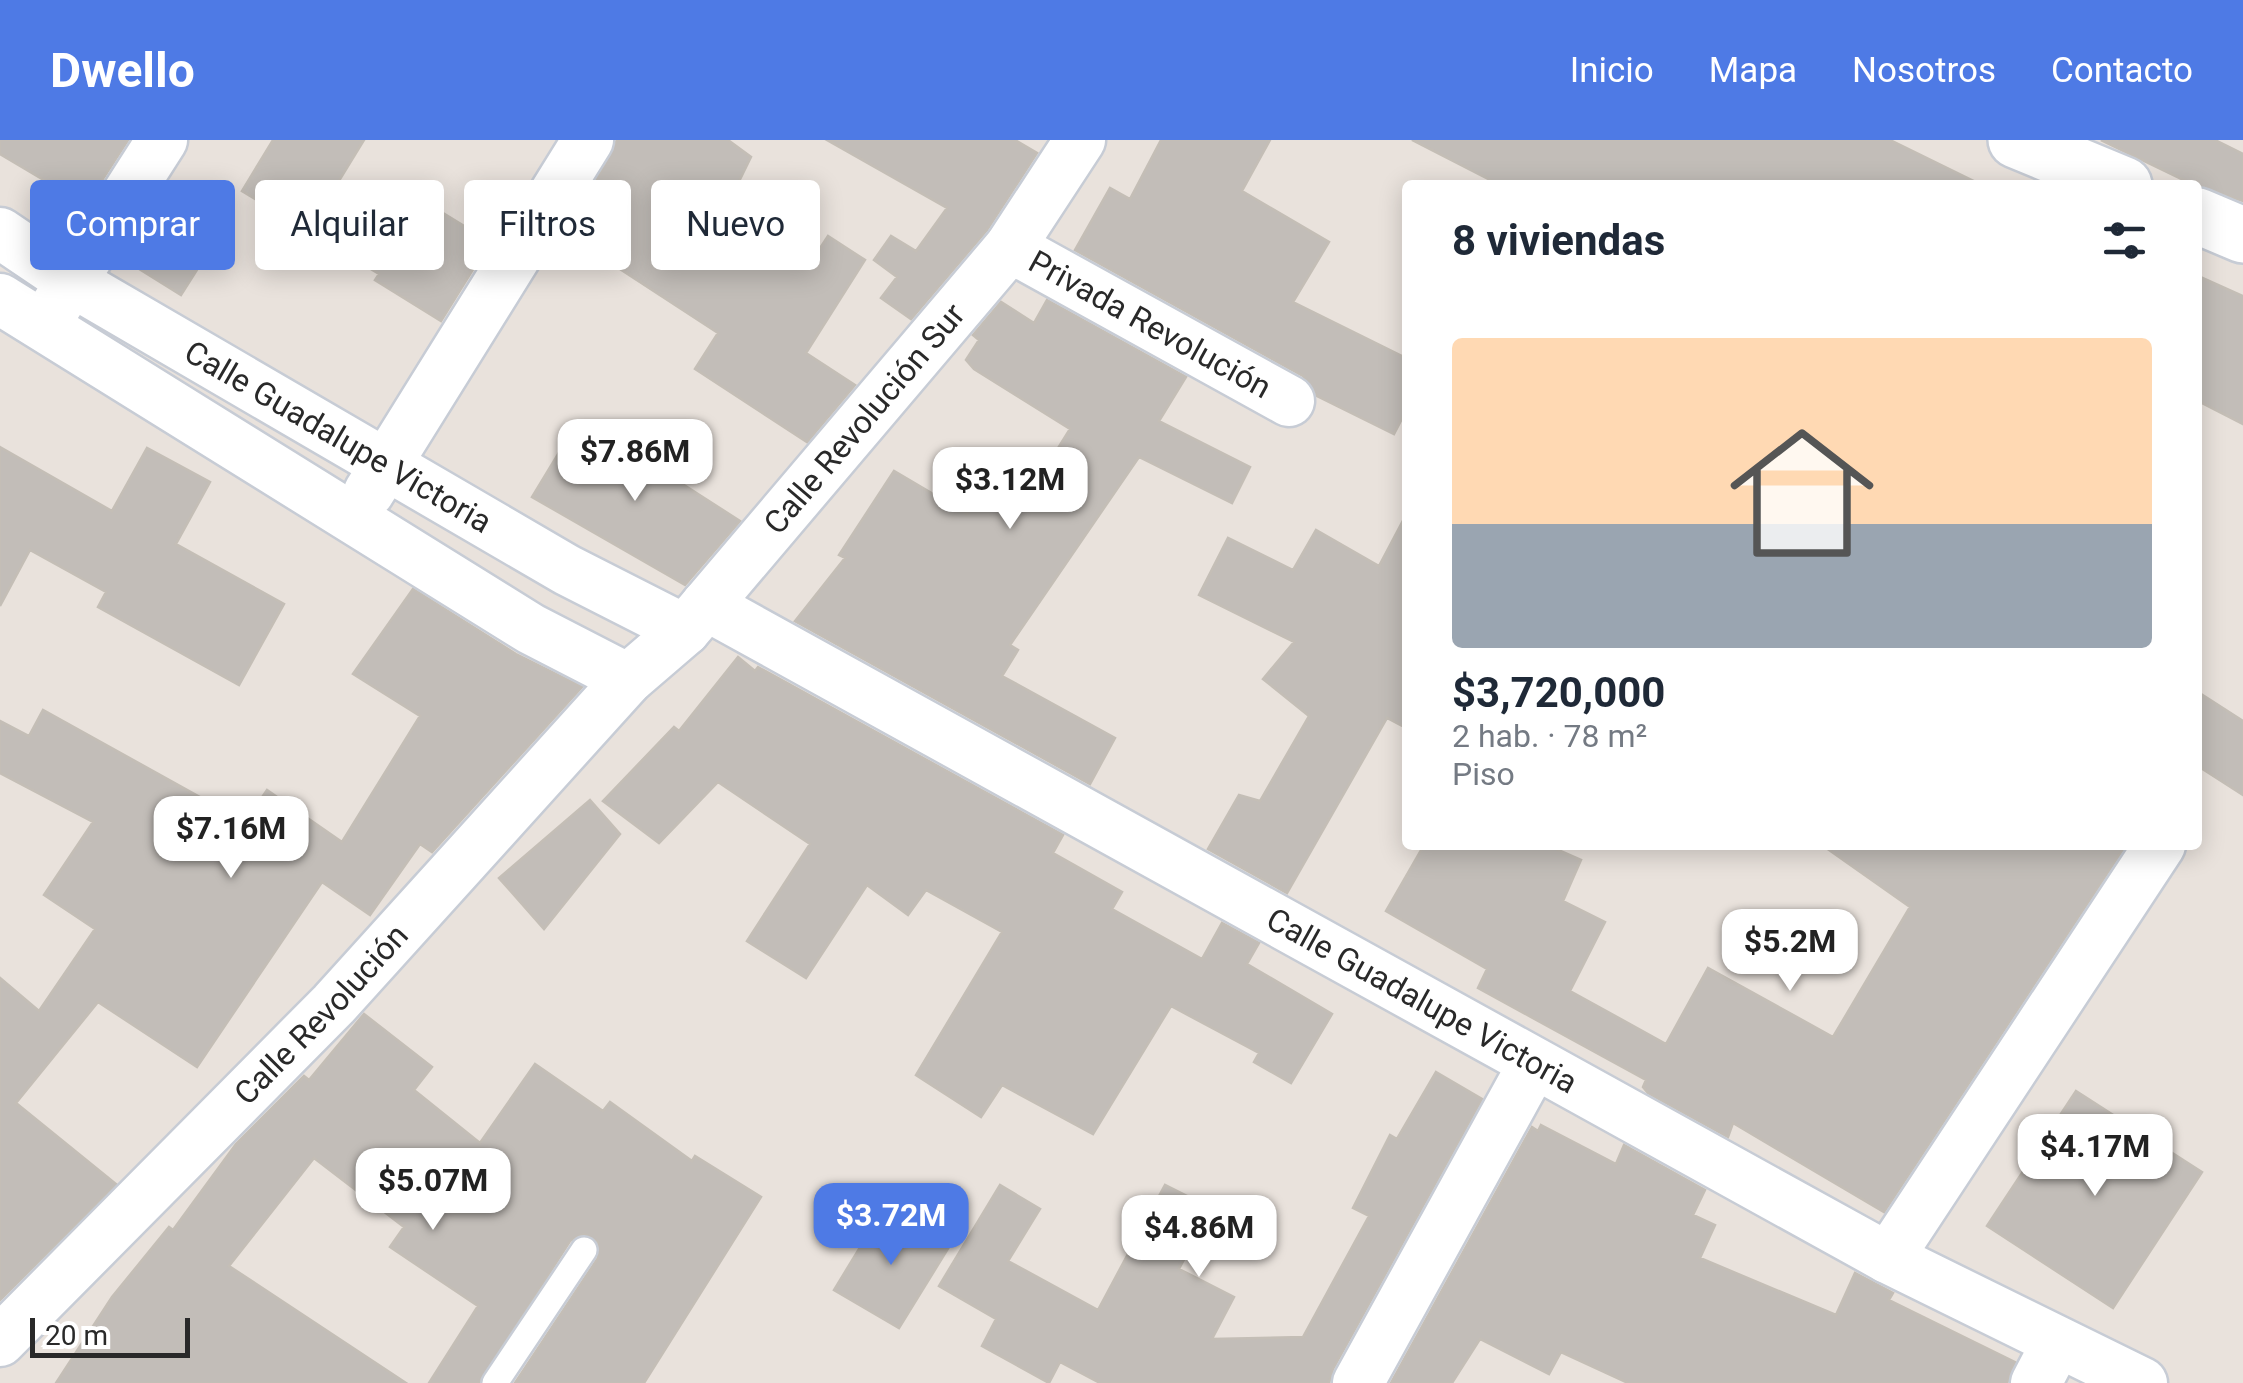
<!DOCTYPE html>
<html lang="es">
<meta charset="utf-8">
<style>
:root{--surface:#fff;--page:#f6f6f7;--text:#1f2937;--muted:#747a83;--line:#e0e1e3;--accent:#4e7ae5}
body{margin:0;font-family:Roboto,sans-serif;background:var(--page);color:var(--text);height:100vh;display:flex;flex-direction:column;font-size:38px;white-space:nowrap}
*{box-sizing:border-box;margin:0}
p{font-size:32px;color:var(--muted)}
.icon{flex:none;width:55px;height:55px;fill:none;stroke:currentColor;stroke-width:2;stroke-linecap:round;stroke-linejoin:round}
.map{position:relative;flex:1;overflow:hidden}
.sheet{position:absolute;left:1402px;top:40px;width:800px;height:670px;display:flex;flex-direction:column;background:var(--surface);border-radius:10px;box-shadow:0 5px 25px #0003}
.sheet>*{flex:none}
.hud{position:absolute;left:30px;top:40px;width:950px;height:90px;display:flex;gap:20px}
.scale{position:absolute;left:30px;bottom:25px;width:160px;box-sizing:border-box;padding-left:10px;border:5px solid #292929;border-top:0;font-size:28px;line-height:35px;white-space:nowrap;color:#292929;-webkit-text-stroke:8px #fff;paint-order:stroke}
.price{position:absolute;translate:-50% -85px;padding:0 22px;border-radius:20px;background:#fff;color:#222;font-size:32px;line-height:65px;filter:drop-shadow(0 2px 5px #0008)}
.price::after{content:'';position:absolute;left:50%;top:60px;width:30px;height:22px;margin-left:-15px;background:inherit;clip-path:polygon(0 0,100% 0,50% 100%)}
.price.current{background:var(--accent);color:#fff}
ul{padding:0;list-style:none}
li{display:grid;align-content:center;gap:20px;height:530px;padding:0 50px}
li+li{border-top:2px solid var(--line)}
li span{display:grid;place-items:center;height:310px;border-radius:10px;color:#555}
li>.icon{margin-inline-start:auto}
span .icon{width:180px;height:180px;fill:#fffc;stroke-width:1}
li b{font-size:42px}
h2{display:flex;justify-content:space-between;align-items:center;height:120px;padding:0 50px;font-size:42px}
.pill{padding:0 35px;border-radius:10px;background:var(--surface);box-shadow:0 5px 25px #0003;font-size:35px;line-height:90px}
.pill.current{background:var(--accent);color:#fff}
header{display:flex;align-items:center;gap:60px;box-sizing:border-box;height:140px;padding:0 50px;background:var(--accent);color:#fff}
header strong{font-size:48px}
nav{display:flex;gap:55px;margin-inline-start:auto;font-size:35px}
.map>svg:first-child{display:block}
.building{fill:#c2bdb8;stroke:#c4beb6;stroke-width:2.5}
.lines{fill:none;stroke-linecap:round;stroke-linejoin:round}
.lane-casing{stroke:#c7ccd5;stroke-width:30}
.street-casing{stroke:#c7ccd5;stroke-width:55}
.secondary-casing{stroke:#c7ccd5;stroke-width:60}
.lane{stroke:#fff;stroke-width:25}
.street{stroke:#fff;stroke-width:50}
.secondary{stroke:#fff;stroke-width:55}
.labels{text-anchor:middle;stroke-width:9;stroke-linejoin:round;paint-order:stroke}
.street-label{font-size:32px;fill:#292929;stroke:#fff}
</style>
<header>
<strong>Dwello</strong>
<nav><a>Inicio</a><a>Mapa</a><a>Nosotros</a><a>Contacto</a></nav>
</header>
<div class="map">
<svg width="2243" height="1243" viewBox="0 0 2243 1243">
<rect width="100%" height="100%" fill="#e9e2dc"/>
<!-- building -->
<path class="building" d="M0,0H128L86,65L0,14Z
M273,0H364L329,57L401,99L425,62L490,102L441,181L375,140L379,134L242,51Z
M617,0H728L751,17L726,68L811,122L828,96L865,120L806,213L855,245L807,302L695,229L718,193L577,101L609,52L595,43Z
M827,0H1015L1037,13L987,90L911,179L881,158L897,137L874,120L891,96L916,111L947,68Z
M1161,0H1270L1242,51L1329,102L1293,162L1408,219V267L1394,294L1317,256L1303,236L1075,110L1110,48L1130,59Z
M1412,0H1890L1982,45H1500Z
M2101,0H2215L2243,14V61L2194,45Z
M159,85L207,114L181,155L133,125Z
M2198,136L2243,156V284L2198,261Z
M1047,160L1186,237L1159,281L1250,327L1232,363L1139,317L1010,505L1018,510L1002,536L1115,598L1090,644L795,481L845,418L839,415L894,331L967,374L980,353L1017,374L1070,289L974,229L966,220L979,200L973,195L1001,162L1034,183Z
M609,281L649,305L642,318L740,381L685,445L532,357L566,301L589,315Z
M0,307L112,371L147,308L210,342L176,404L284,464L239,545L98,467L106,452L30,410L0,466Z
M1408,371V589L1387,578L1287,753L1208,709L1239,655L1260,661L1309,576L1263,539L1294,502L1199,455L1228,398L1293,430L1316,390L1379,426Z
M413,449L516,514L582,547L432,712L420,704L370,775L322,742L197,927L98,862L16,963L116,1044L0,1160V838L39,871L95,789L44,755L93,682L0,633V581L29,596L43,570L245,682L267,650L342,702L420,576L353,534Z
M738,517L755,531L758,527L1063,695L1053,713L1122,752L1112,769L1202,819L1222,783L1259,803L1247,824L1332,874L1291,943L1254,922L1259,913L1171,866L1093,994L1002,945L981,977L916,935L1002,792L926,750L908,775L867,745L806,838L747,801L810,704L718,642L659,703L603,661L674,587L679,591Z
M2198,552L2243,581V655L2198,626Z
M590,660L620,694L544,789L499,738Z
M1424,705H1547L1581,720L1563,761L1605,782L1570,851L1666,904L1708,828L1833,897L1910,767L1822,705H2126L1884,1072L1733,983L1728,997L1648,953L1643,947L1646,940L1478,848L1487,829L1386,771Z
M364,874L432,927L414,950L480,1003L535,924L603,971L610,962L692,1021L695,1016L761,1057L644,1243H515L598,1118V1102L584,1094L570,1101L479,1243H429L478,1166L390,1107L404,1087L314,1018L229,1126L406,1243H56L112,1157L169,1087L173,1090L236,1004L304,936L309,940Z
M1436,932L1482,959L1333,1229L1329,1243H1100L1060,1222L1049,1243L982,1206L996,1179L939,1146L1000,1045L1040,1069L1008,1121L1098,1170L1165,1045L1211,1068L1179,1129L1234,1157L1212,1199L1303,1197L1369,1076L1353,1068L1390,995L1397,999Z
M2076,951L2202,1032L2113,1168L1987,1086Z
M1541,985L1616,1024L1624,1005L1705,1050L1693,1075L1715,1085L1700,1118L1836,1175L1855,1133L1893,1153L1889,1160L2015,1222L2007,1243H1628L1561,1212L1549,1234L1480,1199L1452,1243H1391L1532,987L1538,991Z
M884,1068L949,1107L899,1188L834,1150Z"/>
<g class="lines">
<defs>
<path id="lane" d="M495,1243L584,1110"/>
<g id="street">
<path id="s1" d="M0,93L71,141L567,430L685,490"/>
<path id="s2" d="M1010,107L1289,261"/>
<path d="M0,159L531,489L628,539"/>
<path d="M54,169L162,0"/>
<path d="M369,352L588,0"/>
<path id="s3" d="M706,465L1888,1118L2142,1243"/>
<path d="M1888,1118L2160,705"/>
<path id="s4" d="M0,1201L334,864L628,539L685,490L1010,107L1080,0"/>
<path d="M1358,1243L1533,925"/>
<path d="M2036,1243L2057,1203"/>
</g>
<path id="secondary" d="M2016,0L2124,45
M2198,76L2243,95"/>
</defs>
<!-- lane casing -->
<use href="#lane" class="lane-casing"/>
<!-- street casing -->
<use href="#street" class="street-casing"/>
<!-- secondary casing -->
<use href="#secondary" class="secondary-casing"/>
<!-- lane -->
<use href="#lane" class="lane"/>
<!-- street -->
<use href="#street" class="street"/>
<!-- secondary -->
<use href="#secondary" class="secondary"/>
</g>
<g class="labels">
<!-- street labels -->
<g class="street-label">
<text dy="11" stroke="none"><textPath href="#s2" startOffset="160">Privada Revolución</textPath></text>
<text dy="11" stroke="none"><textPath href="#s4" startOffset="1265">Calle Revolución Sur</textPath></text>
<text dy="11" stroke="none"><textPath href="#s1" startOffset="395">Calle Guadalupe Victoria</textPath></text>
<text dy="11" stroke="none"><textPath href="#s3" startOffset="818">Calle Guadalupe Victoria</textPath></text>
<text dy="11" stroke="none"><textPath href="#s4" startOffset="458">Calle Revolución</textPath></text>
</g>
</g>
</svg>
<div class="scale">20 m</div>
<b class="price" style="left:635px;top:364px">$7.86M</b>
<b class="price" style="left:1010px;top:392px">$3.12M</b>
<b class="price" style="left:231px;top:741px">$7.16M</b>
<b class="price" style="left:1790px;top:854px">$5.2M</b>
<b class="price" style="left:2095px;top:1059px">$4.17M</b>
<b class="price" style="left:433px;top:1093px">$5.07M</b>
<b class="price current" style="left:891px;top:1128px">$3.72M</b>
<b class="price" style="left:1199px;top:1140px">$4.86M</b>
<div class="hud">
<a class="pill current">Comprar</a>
<a class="pill">Alquilar</a>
<a class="pill">Filtros</a>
<a class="pill">Nuevo</a>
</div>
<section class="sheet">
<h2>8 viviendas<svg class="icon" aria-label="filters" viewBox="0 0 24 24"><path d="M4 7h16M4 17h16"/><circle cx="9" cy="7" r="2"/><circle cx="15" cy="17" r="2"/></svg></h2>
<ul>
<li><span style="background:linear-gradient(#ffd9b3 60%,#9aa5b1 0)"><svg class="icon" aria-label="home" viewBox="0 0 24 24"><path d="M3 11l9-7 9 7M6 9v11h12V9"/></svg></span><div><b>$3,720,000</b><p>2 hab. · 78 m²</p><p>Piso</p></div></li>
</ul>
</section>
</div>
